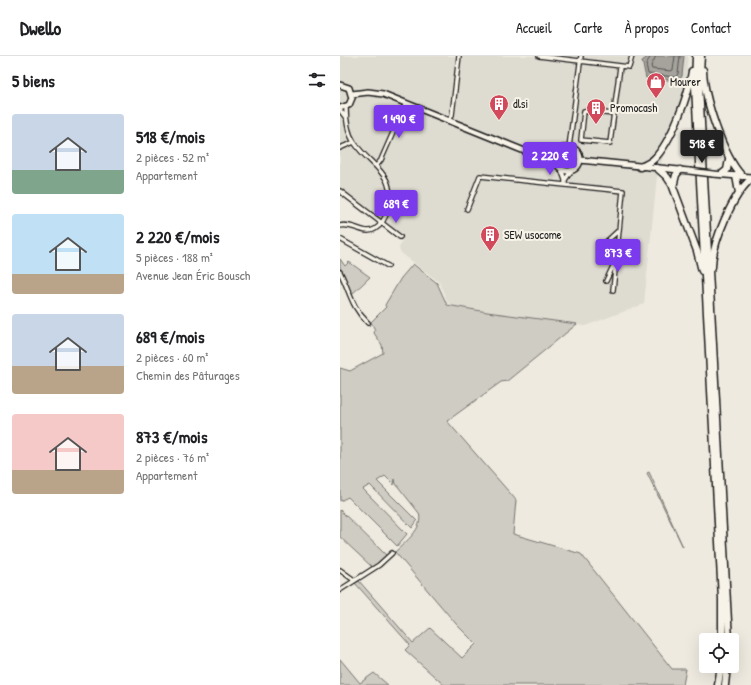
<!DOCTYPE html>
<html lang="fr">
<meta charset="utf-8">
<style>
:root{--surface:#fff;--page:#f6f6f6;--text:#202124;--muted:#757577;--line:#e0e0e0;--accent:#7c3aed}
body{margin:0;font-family:"Patrick Hand",sans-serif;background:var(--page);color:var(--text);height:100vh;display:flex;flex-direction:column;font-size:15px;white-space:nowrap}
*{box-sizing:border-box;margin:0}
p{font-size:13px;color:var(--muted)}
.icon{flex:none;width:22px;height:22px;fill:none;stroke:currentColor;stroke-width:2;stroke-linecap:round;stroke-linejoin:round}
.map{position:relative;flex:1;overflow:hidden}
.sheet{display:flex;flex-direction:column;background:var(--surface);width:340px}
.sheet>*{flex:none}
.fabs{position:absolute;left:359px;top:577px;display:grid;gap:8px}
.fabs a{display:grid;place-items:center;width:40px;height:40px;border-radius:4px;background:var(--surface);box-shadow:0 4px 16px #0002;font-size:20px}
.price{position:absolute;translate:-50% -34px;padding:0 9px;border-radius:4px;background:var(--accent);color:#fff;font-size:13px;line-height:26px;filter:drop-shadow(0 1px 2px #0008)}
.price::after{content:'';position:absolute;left:50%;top:24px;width:12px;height:9px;margin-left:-6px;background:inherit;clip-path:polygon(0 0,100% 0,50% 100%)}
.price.active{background:#222;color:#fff}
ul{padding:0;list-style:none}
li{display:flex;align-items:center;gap:12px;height:100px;padding:0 12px}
li span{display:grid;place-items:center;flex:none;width:112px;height:80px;border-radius:4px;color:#555}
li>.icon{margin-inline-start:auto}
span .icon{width:48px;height:48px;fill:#fffc;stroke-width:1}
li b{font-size:17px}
h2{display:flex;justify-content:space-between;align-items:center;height:48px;padding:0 12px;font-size:17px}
header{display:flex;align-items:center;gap:24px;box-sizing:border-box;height:56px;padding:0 20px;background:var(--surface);border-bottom:1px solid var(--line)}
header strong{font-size:19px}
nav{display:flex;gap:22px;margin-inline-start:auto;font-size:14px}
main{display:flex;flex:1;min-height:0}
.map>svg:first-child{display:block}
.built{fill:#dedbd1}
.green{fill:#cfccc3;stroke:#767470}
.water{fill:#a6a39d;stroke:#6f6d69}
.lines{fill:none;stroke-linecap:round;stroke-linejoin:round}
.shore{stroke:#535250;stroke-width:1}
.street-casing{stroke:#1c1c1c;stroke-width:6}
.secondary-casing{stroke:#1c1c1c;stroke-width:8}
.highway-casing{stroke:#1c1c1c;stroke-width:9}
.street{stroke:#f7f3e8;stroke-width:3.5}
.secondary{stroke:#f7f3e8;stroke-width:5}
.highway{stroke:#f7f3e8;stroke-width:6}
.secondary-bridge-casing{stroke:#1c1c1c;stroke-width:8;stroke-linecap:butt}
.secondary-bridge{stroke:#f7f3e8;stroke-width:5}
.labels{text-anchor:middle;stroke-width:4;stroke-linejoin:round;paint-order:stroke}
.poi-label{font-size:12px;fill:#1c1c1c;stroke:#f7f3e8;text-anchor:start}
</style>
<header>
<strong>Dwello</strong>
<nav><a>Accueil</a><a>Carte</a><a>À propos</a><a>Contact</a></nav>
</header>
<main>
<section class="sheet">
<h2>5 biens<svg class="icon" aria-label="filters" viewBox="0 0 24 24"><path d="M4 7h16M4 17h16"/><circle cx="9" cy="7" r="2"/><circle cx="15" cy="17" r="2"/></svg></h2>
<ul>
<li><span style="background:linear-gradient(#c9d6e8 70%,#7fa58c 0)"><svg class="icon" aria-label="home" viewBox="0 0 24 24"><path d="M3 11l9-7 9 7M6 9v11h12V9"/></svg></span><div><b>518 €/mois</b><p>2 pièces · 52 m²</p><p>Appartement</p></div></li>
<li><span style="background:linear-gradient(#bfe0f5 75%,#b9a48a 0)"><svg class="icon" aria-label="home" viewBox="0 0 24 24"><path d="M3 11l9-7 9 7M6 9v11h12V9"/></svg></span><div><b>2 220 €/mois</b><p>5 pièces · 188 m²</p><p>Avenue Jean Éric Bousch</p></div></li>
<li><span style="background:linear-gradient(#c9d6e8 65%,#b9a48a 0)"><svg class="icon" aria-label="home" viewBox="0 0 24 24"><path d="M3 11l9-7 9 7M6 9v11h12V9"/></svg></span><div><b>689 €/mois</b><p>2 pièces · 60 m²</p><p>Chemin des Pâturages</p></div></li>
<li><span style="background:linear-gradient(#f6c9c9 70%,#b9a48a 0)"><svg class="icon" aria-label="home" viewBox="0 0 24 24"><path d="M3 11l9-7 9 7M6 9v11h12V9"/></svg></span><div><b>873 €/mois</b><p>2 pièces · 76 m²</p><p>Appartement</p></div></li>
</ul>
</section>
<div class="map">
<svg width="411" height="629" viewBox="0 0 411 629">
<rect width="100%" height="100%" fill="#eeeae0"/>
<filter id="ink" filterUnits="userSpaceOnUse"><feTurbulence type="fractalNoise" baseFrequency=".025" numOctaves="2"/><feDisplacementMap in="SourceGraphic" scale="8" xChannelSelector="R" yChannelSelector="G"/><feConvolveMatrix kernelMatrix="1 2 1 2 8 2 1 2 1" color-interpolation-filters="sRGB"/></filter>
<g filter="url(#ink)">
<!-- built -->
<path class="built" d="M0,0H348L345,27L317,121L304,248L245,270L147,256L110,249L107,245L99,226L60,196L59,192L63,182L41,163L0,135Z"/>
<!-- green -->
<path class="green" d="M0,203L5,210L9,206L30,221L11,239L0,211Z
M73,208L97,227L107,249L147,256L237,268L167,325L161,326L107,365L176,444L173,478L241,498L332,613H346L343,629H104L65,594L70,589L15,527L19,525L73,587L90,572L122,602L136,588L117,569L55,496C65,486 84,473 79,457L56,428L55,423L54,429L45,420L37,425L77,465L72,472L30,429L23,433L67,478L57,490L8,441L0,445V312L10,315L43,297L42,289L34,277L35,274L31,266L46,251L45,249L61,222Z
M309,416L343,491L307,417Z
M0,454L47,500L33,512L0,481Z
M0,603L20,627L34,617L48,629H0Z"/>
<!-- water -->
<path class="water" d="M309,0H344L342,20L339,25L306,22L302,5Z"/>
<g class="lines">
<!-- shore -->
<path class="shore" d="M311,0L306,8L308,18L335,21L338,18L340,0
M316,0L311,10L312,13L331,15L333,14L335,0"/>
<defs>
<path id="street" d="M199,0L289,11L292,0
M0,54L6,62
M274,58L244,55L241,84L270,87L280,11
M109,65L112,59L119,0
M229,91L241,0
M0,92L14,86
M37,109L41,104L66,47
M221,113L225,124
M225,129V124L231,115
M0,135L60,181
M127,153L140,120L283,135L273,234
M0,170C12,166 24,180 35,173C42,169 46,160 48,153C57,116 30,111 14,86C7,76 6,63 6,51
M0,183L48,210
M266,186L279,174
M0,216C10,235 11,251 28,267
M266,225L275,206
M0,514L14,524
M0,534L39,509L52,497"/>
<path id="secondary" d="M0,29L9,32L12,42L9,49L0,52
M12,38L28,36L43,38L187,96L216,102
M216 103a12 12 0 1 1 24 0a12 12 0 1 1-24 0Z
M240,104L349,115
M373,118L411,121"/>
<path id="highway" d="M356,0L355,30L382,543V584
M361,0L359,30L389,584
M363,14C364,42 383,100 402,120
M300,111C305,109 310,107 314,103C331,86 349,39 352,15
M317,112L327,121L333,130
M340,114L336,119L333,131L357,195L362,215
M382,118L387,114L389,103
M396,120L399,137
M372,211C372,187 393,138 411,123
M378,629L381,610
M385,629L387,610"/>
</defs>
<!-- street casing -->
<use href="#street" class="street-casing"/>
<!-- secondary casing -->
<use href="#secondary" class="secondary-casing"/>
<!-- highway casing -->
<use href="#highway" class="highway-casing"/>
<!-- street -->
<use href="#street" class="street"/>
<!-- secondary -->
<use href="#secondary" class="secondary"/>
<!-- highway -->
<use href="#highway" class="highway"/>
<defs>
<path id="secondary-bridge" d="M349,115L373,118"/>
</defs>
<!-- secondary-bridge casing -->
<use href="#secondary-bridge" class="secondary-bridge-casing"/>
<!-- secondary-bridge -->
<use href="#secondary-bridge" class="secondary-bridge"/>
</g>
</g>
<!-- icons -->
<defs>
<symbol id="shop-pin" viewBox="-11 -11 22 30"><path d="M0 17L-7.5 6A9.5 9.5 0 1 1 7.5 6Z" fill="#d1495b" stroke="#f7f3e8"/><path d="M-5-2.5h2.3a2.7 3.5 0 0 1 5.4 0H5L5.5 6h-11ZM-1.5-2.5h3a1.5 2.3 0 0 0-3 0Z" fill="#fff"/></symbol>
<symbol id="building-pin" viewBox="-11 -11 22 30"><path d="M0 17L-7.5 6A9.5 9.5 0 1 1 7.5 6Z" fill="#d1495b" stroke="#f7f3e8"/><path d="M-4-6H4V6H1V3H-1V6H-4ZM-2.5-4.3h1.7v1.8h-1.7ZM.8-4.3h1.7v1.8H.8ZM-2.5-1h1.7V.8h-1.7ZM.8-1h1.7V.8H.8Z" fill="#fff"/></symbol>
</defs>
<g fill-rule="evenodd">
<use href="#shop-pin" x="305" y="15" width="22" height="30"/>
<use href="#building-pin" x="148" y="37" width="22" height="30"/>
<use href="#building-pin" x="245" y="41" width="22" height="30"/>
<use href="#building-pin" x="139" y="168" width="22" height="30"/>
</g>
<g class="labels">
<!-- poi labels -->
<g class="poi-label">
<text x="330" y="30">Mourer</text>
<text x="173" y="52">dlsi</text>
<text x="270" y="56">Promocash</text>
<text x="164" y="183">SEW usocome</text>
</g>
</g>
</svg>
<div class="fabs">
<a><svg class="icon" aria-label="locate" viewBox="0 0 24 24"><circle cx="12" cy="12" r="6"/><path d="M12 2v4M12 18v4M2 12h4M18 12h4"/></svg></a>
</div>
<b class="price" style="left:59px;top:83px">1 490 €</b>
<b class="price active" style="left:362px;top:108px">518 €</b>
<b class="price" style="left:210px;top:120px">2 220 €</b>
<b class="price" style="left:56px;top:168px">689 €</b>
<b class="price" style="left:278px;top:217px">873 €</b>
</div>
</main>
